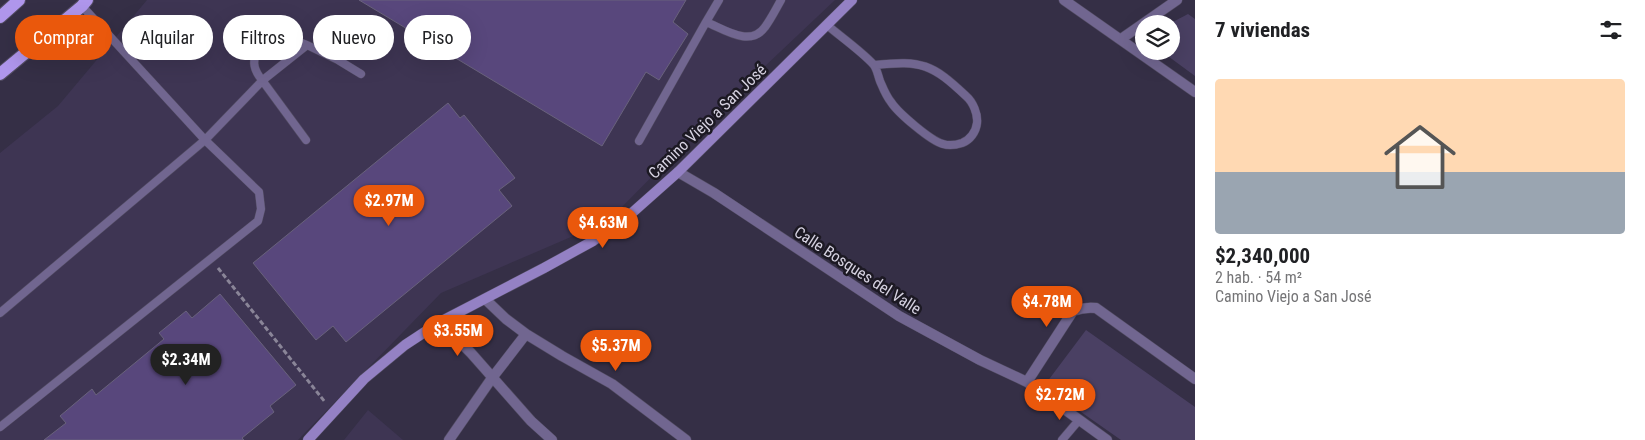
<!DOCTYPE html>
<html lang="es">
<meta charset="utf-8">
<style>
:root{--surface:#fff;--page:#f6f6f6;--text:#202124;--muted:#757577;--line:#e0e0e0;--accent:#ea580c}
body{margin:0;font-family:"Roboto Condensed",sans-serif;background:var(--page);color:var(--text);height:100vh;display:flex;flex-direction:column;font-size:19px;white-space:nowrap}
*{box-sizing:border-box;margin:0}
p{font-size:16px;color:var(--muted)}
.icon{flex:none;width:28px;height:28px;fill:none;stroke:currentColor;stroke-width:2;stroke-linecap:round;stroke-linejoin:round}
.map{position:relative;flex:1;overflow:hidden}
.sheet{display:flex;flex-direction:column;background:var(--surface);width:450px}
.sheet>*{flex:none}
.hud{position:absolute;left:15px;top:15px;width:475px;height:45px;display:flex;gap:10px}
.controls{position:absolute;left:1135px;top:15px;display:grid;gap:10px}
.controls a{display:grid;place-items:center;width:45px;height:45px;border-radius:50%;background:var(--surface);box-shadow:0 5px 20px #0002;font-size:25px}
.price{position:absolute;translate:-50% -42px;padding:0 11px;border-radius:18px;background:var(--accent);color:#fff;font-size:16px;line-height:32px;filter:drop-shadow(0 1px 2px #0008)}
.price::after{content:'';position:absolute;left:50%;top:30px;width:15px;height:11px;margin-left:-8px;background:inherit;clip-path:polygon(0 0,100% 0,50% 100%)}
.price.selected{background:#222;color:#fff}
ul{padding:0;list-style:none}
li{display:grid;align-content:center;gap:10px;height:265px;padding:0 20px}
li+li{border-top:1px solid var(--line)}
li span{display:grid;place-items:center;height:155px;border-radius:5px;color:#555}
li>.icon{margin-inline-start:auto}
span .icon{width:90px;height:90px;fill:#fffc;stroke-width:1}
li b{font-size:21px}
h2{display:flex;justify-content:space-between;align-items:center;height:60px;padding:0 20px;font-size:21px}
.tag{padding:0 18px;border-radius:22px;background:var(--surface);box-shadow:0 5px 20px #0002;font-size:18px;line-height:45px}
.tag.selected{background:var(--accent);color:#fff}
main{display:flex;flex:1;min-height:0}
.map>svg:first-child{display:block}
.built{fill:#3e3553}
.green{fill:#4a4063}
.building{fill:#58477c;stroke:#69627c}
.lines{fill:none;stroke-linecap:round;stroke-linejoin:round}
.lane-casing{stroke:#524c62;stroke-width:9}
.street-casing{stroke:#524c62;stroke-width:11}
.secondary-casing{stroke:#524c62;stroke-width:11}
.primary-casing{stroke:#524c62;stroke-width:14}
.path{stroke:#8a8598;stroke-width:3;stroke-dasharray:5 2.5;stroke-linecap:butt}
.lane{stroke:#716690;stroke-width:8}
.street{stroke:#716690;stroke-width:10}
.secondary{stroke:#9481c4;stroke-width:10}
.primary{stroke:#af96ec;stroke-width:12}
.labels{text-anchor:middle;stroke-width:5;stroke-linejoin:round;paint-order:stroke}
.street-label{font-size:16px;fill:#d6d2e1;stroke:#1c1923}
</style>
<main>
<div class="map">
<svg width="1195" height="440" viewBox="0 0 1195 440">
<rect width="100%" height="100%" fill="#352f46"/>
<!-- built -->
<path class="built" d="M147,0H835L708,120L608,221L441,293L298,440H0V153L58,106Z
M368,410L403,440H344Z"/>
<!-- green -->
<path class="green" d="M1188,14L1195,19V76L1161,51H1171V24H1169Z
M1086,330L1195,407V440H1121L1044,386Z"/>
<!-- building -->
<path class="building" d="M359,0H686L673,22L688,34L659,80L646,72L602,146Z
M448,103L460,118L464,115L515,178L499,190L512,206L346,342L333,326L316,340L253,263Z
M220,294L296,385L270,406L274,412L242,438L244,440H44L66,423L60,416L92,389L96,395L164,339L159,333L186,311L192,318Z"/>
<g class="lines">
<defs>
<path id="lane" d="M719,0L706,22C724,29 750,48 765,27C771,19 776,9 781,0
M827,25C841,37 861,51 873,64C877,68 878,76 880,81C883,88 886,96 891,102C898,113 931,141 943,144C949,146 956,145 962,143C970,140 976,132 977,123C978,114 973,102 966,96C932,64 922,60 875,65
M306,140L259,76C253,67 253,61 257,50C266,26 288,39 307,45
M639,141L706,22
M0,313L205,140L263,80L307,45L338,60L361,74
M0,427L258,221L261,209L259,192L205,140L82,6
M1062,440L1079,420"/>
<path id="street" d="M1064,0L1195,92
M1121,39L1177,0
M678,172L714,193L899,316L980,360L1027,382L1107,440
M485,299L506,319L526,334L562,356L612,384L686,440
M440,322L471,353L531,421L552,440
M1027,382L1073,311C1081,308 1087,307 1096,308L1195,379
M449,440L492,378L526,334"/>
<path id="secondary" d="M308,440L364,379L405,345L440,322L544,268L593,241L633,212L678,172L852,0"/>
<path id="primary" d="M0,17L19,0
M0,74L82,6L87,0"/>
</defs>
<!-- lane casing -->
<use href="#lane" class="lane-casing"/>
<!-- street casing -->
<use href="#street" class="street-casing"/>
<!-- secondary casing -->
<use href="#secondary" class="secondary-casing"/>
<!-- primary casing -->
<use href="#primary" class="primary-casing"/>
<!-- path -->
<path class="path" d="M218,268L325,402"/>
<!-- lane -->
<use href="#lane" class="lane"/>
<!-- street -->
<use href="#street" class="street"/>
<!-- secondary -->
<use href="#secondary" class="secondary"/>
<!-- primary -->
<use href="#primary" class="primary"/>
</g>
<g class="labels">
<!-- street labels -->
<g class="street-label">
<text transform="translate(707 121) rotate(-44)" y="6">Camino Viejo a San José</text>
<text transform="translate(858 270) rotate(33)" y="6">Calle Bosques del Valle</text>
</g>
</g>
</svg>
<div class="controls">
<a><svg class="icon" aria-label="layers" viewBox="0 0 24 24"><path d="M12 4l9 5-9 5-9-5zM3 14l9 5 9-5"/></svg></a>
</div>
<b class="price" style="left:389px;top:227px">$2.97M</b>
<b class="price" style="left:603px;top:249px">$4.63M</b>
<b class="price" style="left:1047px;top:328px">$4.78M</b>
<b class="price" style="left:458px;top:357px">$3.55M</b>
<b class="price" style="left:616px;top:372px">$5.37M</b>
<b class="price selected" style="left:186px;top:386px">$2.34M</b>
<b class="price" style="left:1060px;top:421px">$2.72M</b>
<div class="hud">
<a class="tag selected">Comprar</a>
<a class="tag">Alquilar</a>
<a class="tag">Filtros</a>
<a class="tag">Nuevo</a>
<a class="tag">Piso</a>
</div>
</div>
<section class="sheet">
<h2>7 viviendas<svg class="icon" aria-label="filters" viewBox="0 0 24 24"><path d="M4 7h16M4 17h16"/><circle cx="9" cy="7" r="2"/><circle cx="15" cy="17" r="2"/></svg></h2>
<ul>
<li><span style="background:linear-gradient(#ffd9b3 60%,#9aa5b1 0)"><svg class="icon" aria-label="home" viewBox="0 0 24 24"><path d="M3 11l9-7 9 7M6 9v11h12V9"/></svg></span><div><b>$2,340,000</b><p>2 hab. · 54 m²</p><p>Camino Viejo a San José</p></div></li>
</ul>
</section>
</main>
